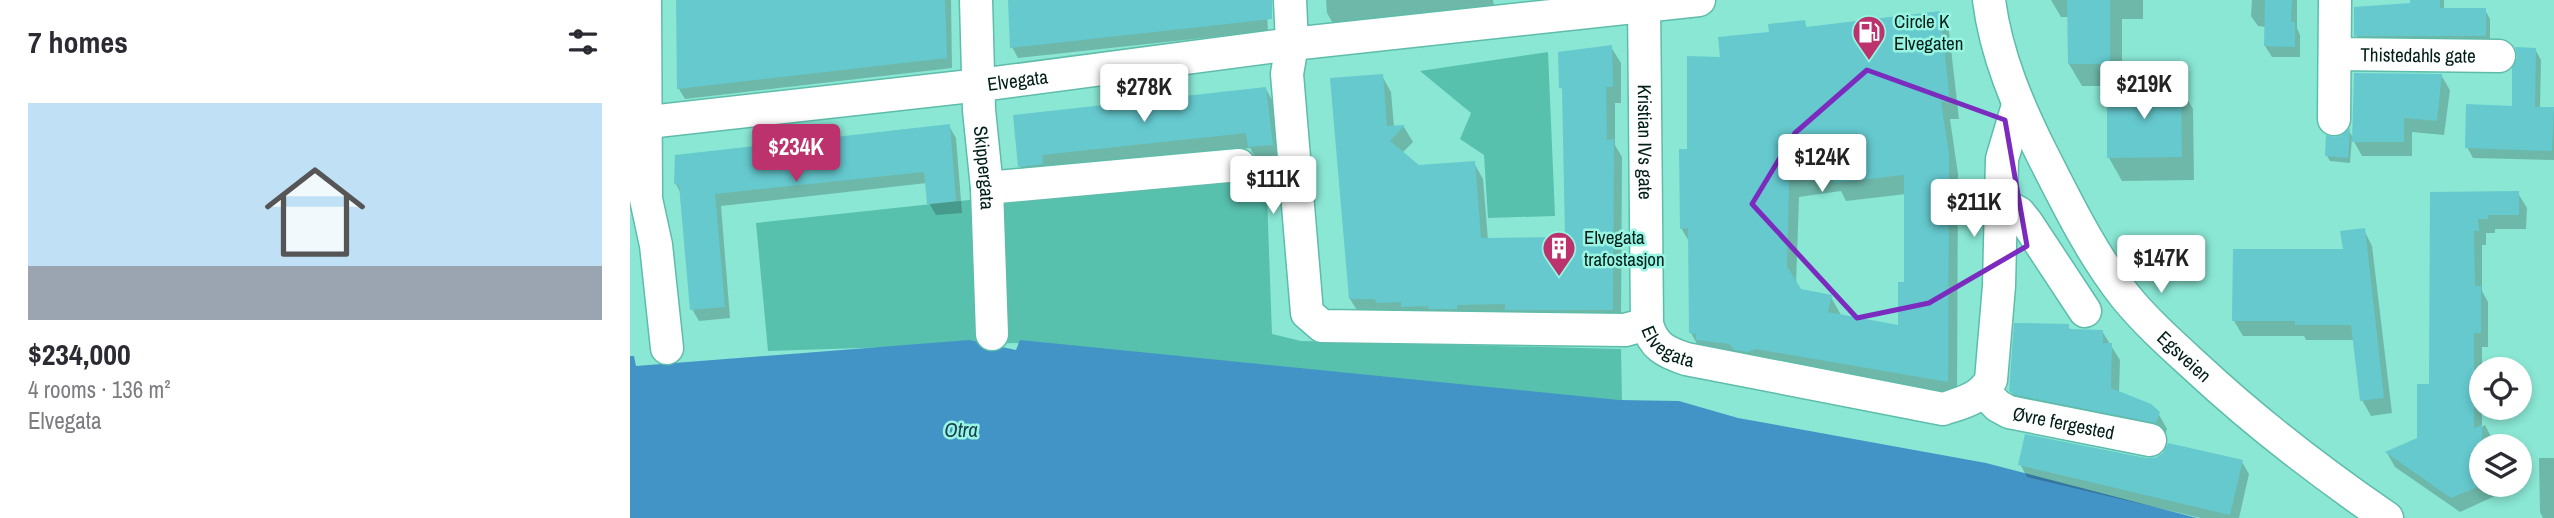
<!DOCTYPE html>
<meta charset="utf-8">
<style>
:root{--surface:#fff;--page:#f2f2f3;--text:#2b2b33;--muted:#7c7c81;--accent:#bc326c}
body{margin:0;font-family:"Archivo Narrow",sans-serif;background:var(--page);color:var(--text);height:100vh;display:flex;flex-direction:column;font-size:26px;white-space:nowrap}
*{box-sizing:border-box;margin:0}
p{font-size:23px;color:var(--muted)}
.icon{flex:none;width:38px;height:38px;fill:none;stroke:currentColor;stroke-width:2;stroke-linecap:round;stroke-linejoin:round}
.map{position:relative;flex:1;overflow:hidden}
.side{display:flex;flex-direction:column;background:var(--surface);width:630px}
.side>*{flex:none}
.buttons{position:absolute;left:1839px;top:357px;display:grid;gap:14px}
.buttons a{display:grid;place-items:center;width:63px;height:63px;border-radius:50%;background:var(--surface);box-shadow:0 4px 10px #0003;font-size:35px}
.price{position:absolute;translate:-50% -60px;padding:0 16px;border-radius:7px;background:#fff;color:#222;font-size:23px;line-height:46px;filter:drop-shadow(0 2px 4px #0008)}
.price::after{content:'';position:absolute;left:50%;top:42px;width:21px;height:16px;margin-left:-10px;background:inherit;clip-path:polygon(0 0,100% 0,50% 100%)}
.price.on{background:var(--accent);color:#fff}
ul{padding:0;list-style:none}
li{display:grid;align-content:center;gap:14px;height:371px;padding:0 28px}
li span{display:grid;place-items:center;height:217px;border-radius:0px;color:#555}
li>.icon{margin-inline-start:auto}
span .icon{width:126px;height:126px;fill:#fffc;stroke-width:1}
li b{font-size:30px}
h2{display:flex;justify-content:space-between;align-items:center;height:84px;padding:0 28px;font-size:30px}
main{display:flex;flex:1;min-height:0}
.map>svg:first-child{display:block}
.green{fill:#58c1ae}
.water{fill:#4294c7}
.shadow{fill:#0003;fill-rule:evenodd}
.building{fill:#65c9ce;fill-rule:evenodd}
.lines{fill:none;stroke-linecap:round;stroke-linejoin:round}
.minor-casing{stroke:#5ebcaa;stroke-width:35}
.minor{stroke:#fff;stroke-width:32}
.marked{fill:none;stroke:#7b2cbf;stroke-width:5;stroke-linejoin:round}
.labels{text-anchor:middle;stroke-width:5;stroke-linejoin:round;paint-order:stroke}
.poi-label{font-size:19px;fill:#011e19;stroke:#97f5e2;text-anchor:start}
.street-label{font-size:19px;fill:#011e19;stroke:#97f5e2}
.water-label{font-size:21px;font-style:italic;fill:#1c3e55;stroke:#97f5e2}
</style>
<main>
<section class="side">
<h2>7 homes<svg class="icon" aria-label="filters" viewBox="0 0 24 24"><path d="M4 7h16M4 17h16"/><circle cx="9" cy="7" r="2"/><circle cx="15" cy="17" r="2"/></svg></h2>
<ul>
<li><span style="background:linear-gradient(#bfe0f5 75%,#9aa5b1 0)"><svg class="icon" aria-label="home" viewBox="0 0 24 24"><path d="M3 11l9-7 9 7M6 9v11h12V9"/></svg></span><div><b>$234,000</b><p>4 rooms · 136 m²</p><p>Elvegata</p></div></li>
</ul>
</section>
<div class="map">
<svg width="1924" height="518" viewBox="0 0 1924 518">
<rect width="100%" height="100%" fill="#8ae7d4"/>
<!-- green -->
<path class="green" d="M918,52L925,216L858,218L854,155L830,139L841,113L790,71Z
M636,168L642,334L671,341L991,349L992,401L385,343L138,351L126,223Z"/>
<!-- water -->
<path class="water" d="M339,340L386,350L390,340L989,400L1049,401L1108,418L1356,463L1567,518H0V356H4L6,366Z"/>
<!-- shadow -->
<path class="shadow" d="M48,0H321L322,68L55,99L49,89Z
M380,0H636L638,31L388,58L382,47Z
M696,0H863L864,6L822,11V14L705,27L697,13Z
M1421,0H1513V19H1492V87L1550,86L1563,109L1564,180L1492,181L1479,158L1478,86H1452L1439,64V17H1431Z
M1622,0H1667V28L1670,35V57H1642L1635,46L1636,27L1628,26L1621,16Z
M1782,0H1814V10H1855L1860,19V44H1731L1726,35L1782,5Z
M1309,13L1319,31L1329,119H1320L1328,174L1327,399L1071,351L1061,333L1060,243L1051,228L1059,150L1092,59L1141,34L1174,22L1177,28ZM1211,191L1216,201L1276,194V284L1269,327L1211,315L1201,297L1170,291L1166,285L1169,197Z
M981,47L991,63V103H985V145L992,157L991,326L730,315L720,299L752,76L761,92L764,127H774L783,142L772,153L788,167L844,163L853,179L858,240L936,239L934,94L931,87Z
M1905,49L1911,60L1910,108L1922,109L1924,112V160L1843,158L1837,147L1882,107Z
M1811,75L1820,90L1814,135L1782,132V156H1732L1722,138L1720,163L1700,161L1697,156L1705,139L1719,131L1724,139Z
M636,89L644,104L650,160L628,162L620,148L419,170L399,181L390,166L385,117Z
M319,126L326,138L332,213L306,215L299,203L297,183L91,206L100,318L69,321L62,309L51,194L46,184Z
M1888,193L1897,208L1896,229H1865V233H1856V245H1852V291L1858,302V347H1852V427L1855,425L1866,446H1852V485H1870L1865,496L1830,512L1765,467L1757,453L1789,439L1801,386L1802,194Z
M1734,230L1742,246L1762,413L1741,416L1732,400L1725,340H1676L1674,336H1613L1604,321L1715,251Z
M1438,326L1441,331H1472L1490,360L1489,393L1528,413L1537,429L1534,437L1390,406L1381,391Z
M1909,458H1924V518H1913L1910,512Z
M1516,460L1612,462L1619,474L1609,518H1571L1397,477L1390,464Z"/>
<!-- building -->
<path class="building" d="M46,0H315L317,58L47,89Z
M378,0H642V19L380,48Z
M1437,0H1480V64H1438Z
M1635,0H1662L1661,22H1665V47L1634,46Z
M1780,0H1810V8H1856V36H1724V7L1780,3Z
M1310,11L1320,101L1311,102L1319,154L1318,382L1126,349L1118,352L1105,350L1099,344L1066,340V334L1059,333L1058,228L1050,229L1049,149H1057V56L1090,57L1088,37L1139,32L1138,24L1175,20L1176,27ZM1203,173L1204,183L1274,175V282H1268V325L1198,312L1202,295L1171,289L1157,266L1159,180Z
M982,45L983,87H976L977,140L984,139L983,310H875V304L827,305V309H799L798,306L771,307V302L746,303L745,299H719L700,78L753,74L757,126L775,125L760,141L789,165L845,161L851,238L935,237L932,88H929L928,52Z
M1885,47L1906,48L1905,107H1924L1922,151L1835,148L1836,104L1882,106V68L1887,57Z
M1724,73L1812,74L1807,121L1774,118V142H1722Z
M1551,84L1552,157L1477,158V85Z
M636,87L643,145L618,147L616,133L412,155L413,164L388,167L383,115Z
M320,124L326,201L297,204L294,172L85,194L95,307L60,310L49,185L44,184L45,155Z
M1720,128L1718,158L1695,156L1696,135L1705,137L1712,135Z
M1889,191V215H1858V219H1848L1849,231H1844L1845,286H1851V333H1844V428L1852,425V485L1821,498L1755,452L1787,438V384H1799L1800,192Z
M1735,228L1754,398L1730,401L1721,325H1665V321H1602L1603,249H1713L1710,231Z
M1384,323L1439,324V329L1473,330V343H1482L1481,388L1521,404L1530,412L1526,423L1385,395L1379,391Z
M1395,434L1516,458H1525L1533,453L1538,443L1613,460L1600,515L1388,465Z"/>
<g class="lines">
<defs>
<g id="minor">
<path d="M15,0L16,199L26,245L37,348"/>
<path id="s1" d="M346,0L349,110L357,188L362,334"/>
<path d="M660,0L662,44L657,74L677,313L692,326L995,330L1017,324"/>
<path id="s2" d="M1014,0L1017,324C1023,346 1035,352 1056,359L1313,409C1334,402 1350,399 1361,380L1369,286L1372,159L1388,105"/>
<path id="s3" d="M1359,0C1366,55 1388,106 1412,154C1437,203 1461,253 1495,296C1516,322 1542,345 1566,367C1626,423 1690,472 1757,518"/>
<path id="s4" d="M1706,54L1869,56"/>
<path d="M1704,119L1705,0"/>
<path id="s5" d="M0,124L350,85L662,44L1069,0"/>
<path d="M357,188L609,165"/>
<path d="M1371,203L1389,213L1397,223L1455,311"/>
<path id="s6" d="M1354,392L1368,406L1379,412L1520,440"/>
</g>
</defs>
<!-- minor casing -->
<use href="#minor" class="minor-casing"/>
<!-- minor -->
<use href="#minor" class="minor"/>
</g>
<!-- marked area -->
<path class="marked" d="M1237,70L1375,120L1397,246L1299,303L1227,318L1122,204L1165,133Z"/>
<!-- icons -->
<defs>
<symbol id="fuel-pin" viewBox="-11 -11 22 30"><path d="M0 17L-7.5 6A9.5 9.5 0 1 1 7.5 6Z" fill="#bc326c" stroke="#97f5e2"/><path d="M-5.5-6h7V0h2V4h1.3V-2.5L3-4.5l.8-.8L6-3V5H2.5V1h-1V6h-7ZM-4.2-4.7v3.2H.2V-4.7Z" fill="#fff"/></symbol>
<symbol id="building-pin" viewBox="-11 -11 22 30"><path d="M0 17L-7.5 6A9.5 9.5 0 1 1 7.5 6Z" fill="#bc326c" stroke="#97f5e2"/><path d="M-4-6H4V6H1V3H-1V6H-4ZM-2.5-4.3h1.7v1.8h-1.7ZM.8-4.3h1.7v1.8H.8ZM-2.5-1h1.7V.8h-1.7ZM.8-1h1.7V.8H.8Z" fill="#fff"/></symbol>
</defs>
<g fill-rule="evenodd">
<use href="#fuel-pin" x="1220" y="13" width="38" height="52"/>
<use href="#building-pin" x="910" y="229" width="38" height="52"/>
</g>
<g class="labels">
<!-- poi labels -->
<g class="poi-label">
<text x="1264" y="28">Circle K<tspan x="1264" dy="22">Elvegaten</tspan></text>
<text x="954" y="244">Elvegata<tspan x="954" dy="22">trafostasjon</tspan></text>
</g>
<!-- street labels -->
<g class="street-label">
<text dy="7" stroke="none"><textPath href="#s4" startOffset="82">Thistedahls gate</textPath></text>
<text dy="7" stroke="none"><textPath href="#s5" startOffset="390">Elvegata</textPath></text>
<text dy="7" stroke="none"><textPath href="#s2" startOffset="142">Kristian IVs gate</textPath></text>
<text dy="7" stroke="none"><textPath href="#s1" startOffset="168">Skippergata</textPath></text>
<text dy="7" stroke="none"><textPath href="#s2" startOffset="357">Elvegata</textPath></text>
<text dy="7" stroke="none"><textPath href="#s3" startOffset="413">Egsveien</textPath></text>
<text dy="7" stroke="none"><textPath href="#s6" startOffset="88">Øvre fergested</textPath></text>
</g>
<!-- water labels -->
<g class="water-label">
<text x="331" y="437">Otra</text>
</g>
</g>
</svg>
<div class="buttons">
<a><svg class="icon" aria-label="locate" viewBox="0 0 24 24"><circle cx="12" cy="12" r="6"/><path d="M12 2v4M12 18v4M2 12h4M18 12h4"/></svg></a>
<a><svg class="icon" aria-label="layers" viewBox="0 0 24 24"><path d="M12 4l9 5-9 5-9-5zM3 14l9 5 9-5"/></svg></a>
</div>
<b class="price" style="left:1514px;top:121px">$219K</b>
<b class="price" style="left:514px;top:124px">$278K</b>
<b class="price on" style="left:166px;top:184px">$234K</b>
<b class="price" style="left:1192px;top:194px">$124K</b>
<b class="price" style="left:643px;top:216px">$111K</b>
<b class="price" style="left:1344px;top:239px">$211K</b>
<b class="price" style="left:1531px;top:295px">$147K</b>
</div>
</main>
